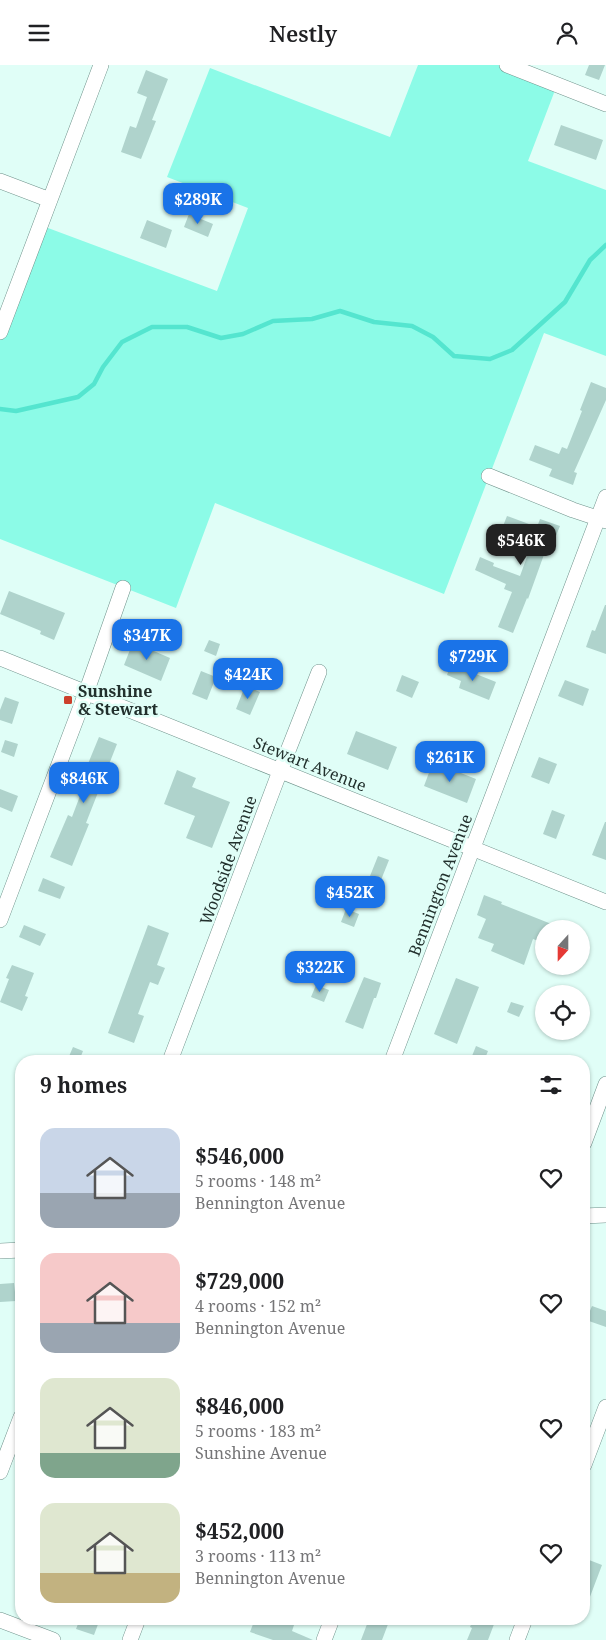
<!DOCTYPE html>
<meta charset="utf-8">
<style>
:root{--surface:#fff;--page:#f6f6f6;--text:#202124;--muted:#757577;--accent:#1a73e8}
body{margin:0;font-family:"Noto Serif",serif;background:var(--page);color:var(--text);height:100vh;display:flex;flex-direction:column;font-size:19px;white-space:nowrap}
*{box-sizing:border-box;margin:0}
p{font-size:16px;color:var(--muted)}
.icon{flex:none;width:28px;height:28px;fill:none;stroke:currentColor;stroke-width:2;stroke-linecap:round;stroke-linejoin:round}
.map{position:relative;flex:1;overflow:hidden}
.sheet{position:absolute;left:15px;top:990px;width:575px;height:570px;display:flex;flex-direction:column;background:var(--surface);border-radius:20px;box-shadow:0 1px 4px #0004}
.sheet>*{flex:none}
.needle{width:32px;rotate:201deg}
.buttons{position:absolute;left:535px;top:855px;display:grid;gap:10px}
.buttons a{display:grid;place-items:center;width:55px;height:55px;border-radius:50%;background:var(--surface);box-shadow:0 1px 4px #0004;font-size:25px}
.price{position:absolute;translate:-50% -42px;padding:0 11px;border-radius:10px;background:var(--accent);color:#fff;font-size:16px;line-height:32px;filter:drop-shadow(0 1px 2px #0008)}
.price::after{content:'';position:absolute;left:50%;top:30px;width:15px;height:11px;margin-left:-8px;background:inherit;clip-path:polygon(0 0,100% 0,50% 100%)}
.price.active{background:#222;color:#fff}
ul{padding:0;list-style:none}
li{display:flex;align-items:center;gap:15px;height:125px;padding:0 25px}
li span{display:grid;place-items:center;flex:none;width:140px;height:100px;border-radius:15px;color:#555}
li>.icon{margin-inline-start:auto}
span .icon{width:60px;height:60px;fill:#fffc;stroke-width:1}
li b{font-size:21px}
h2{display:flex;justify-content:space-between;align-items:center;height:60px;padding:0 25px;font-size:21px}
header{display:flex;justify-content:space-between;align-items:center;height:65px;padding:0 25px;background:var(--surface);font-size:22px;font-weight:600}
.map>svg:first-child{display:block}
.green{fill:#8cfbe7}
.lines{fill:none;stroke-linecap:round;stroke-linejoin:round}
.stream{stroke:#54e5cf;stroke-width:4.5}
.building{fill:#afd3cc}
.minor-casing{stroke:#6f928b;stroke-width:16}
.minor{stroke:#fff;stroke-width:15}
.poi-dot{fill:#cc402c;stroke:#e0fef7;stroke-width:2}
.labels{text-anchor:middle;stroke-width:5;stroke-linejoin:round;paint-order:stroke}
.poi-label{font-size:16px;font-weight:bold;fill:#22302d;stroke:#e0fef7;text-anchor:start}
.street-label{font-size:16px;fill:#22302d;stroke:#e0fef7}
</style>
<header><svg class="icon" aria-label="menu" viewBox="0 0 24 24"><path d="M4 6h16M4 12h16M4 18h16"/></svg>Nestly<svg class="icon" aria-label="person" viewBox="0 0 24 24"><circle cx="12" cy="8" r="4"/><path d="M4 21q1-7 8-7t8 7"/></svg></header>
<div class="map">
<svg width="606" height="1575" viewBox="0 0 606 1575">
<rect width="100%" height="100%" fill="#e0fef7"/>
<!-- green -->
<path class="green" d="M418,0H507L557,20L528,96L606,125V291L544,268L444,529L215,438L176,543L0,474V266L40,160L217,226L248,143L167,112L210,3L390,72Z"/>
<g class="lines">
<!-- stream -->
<path class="stream" d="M0,344L16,346L78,332L94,319L103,302L122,277L152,262H187L221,273L243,269L273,256L312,254L340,246L374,257L412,261L433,272L454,291L490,294L512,285L565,237L590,195L606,180"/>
</g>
<!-- building -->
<path class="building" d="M589,0H605L599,15L585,10Z
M146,5L168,14L152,55L156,56L141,94L121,87L130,61L136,63L147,32L137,28Z
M561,60L603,75L596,95L554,80Z
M189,149L213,159L208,172L184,162Z
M147,155L172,165L166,183L140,173Z
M591,317L606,323V335L574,407L577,408L573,420L549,411L552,404L529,395L535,380L559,389L562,382L567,384L582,346L580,345Z
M507,451L537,462L540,454L560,461L550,485L546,484L528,534L527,533L513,568L498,562L512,527L504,524L506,519L475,505L480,492L494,498L493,501L520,511L532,478L501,466Z
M9,526L65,548L54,575L40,569L41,566L0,549Z
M605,540H606V589L586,582L592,565L595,566Z
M209,575L220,579L216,591L204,586Z
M133,577L170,593L161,616L124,600Z
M451,599L496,617L489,635L459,623L461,616L447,610Z
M201,606L216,612L207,635L192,629Z
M402,610L419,617L412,633L396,626Z
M565,615L589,624L583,641L558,631Z
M245,621L260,627L250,650L236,644Z
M5,632L19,637L12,659L0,655V645Z
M356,666L397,682L388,705L347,689Z
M99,672L117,679L86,758L89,759L72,801L50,792L68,750L72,752L89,707L85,706Z
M5,675L18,679L14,692L1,687Z
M539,692L557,699L549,719L531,712Z
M433,697L476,714L467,738L424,721Z
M177,705L196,713L192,722L230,737L212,783L186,773L195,751L164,739Z
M0,724L18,731L12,747L0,742Z
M552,745L565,750L556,774L543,769Z
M605,757H606V795L592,790Z
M378,791L389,795L379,820L368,816Z
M43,813L65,822L60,834L38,826Z
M484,830L502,837L501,839L564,864H544V878L533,874L524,900L491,886L494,879L478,873L486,854L477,850Z
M346,844L359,849L354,862L341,857Z
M24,860L46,869L40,881L19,872Z
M148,860L169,868L157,900L165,903L158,920L150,917L138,949L144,951L134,978L108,968Z
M12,900L34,908L25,931L28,932L22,946L0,937L9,914L6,913Z
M364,912L381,918L376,933H374L363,964L345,957Z
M456,913L479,922L457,979L434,969Z
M316,920L329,925L324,937L311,932Z
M511,937L524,941L519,952L507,947Z
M476,981L488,986L484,996L472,991Z
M73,982L83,986L79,996H67Z
M14,1218L16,1236L0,1237V1219Z
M592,1241L606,1246V1262L586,1255Z
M584,1493L602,1500L585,1545H584Z
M80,1554H100L94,1570L76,1564Z
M255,1554H296L292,1566L313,1575H273L250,1567Z
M369,1554H390L382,1575H361Z
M473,1554H496L488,1575H467L472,1563L470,1562Z"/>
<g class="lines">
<defs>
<path id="minor" d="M507,0L606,39
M0,116L50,135
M0,267L101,0
M489,411L573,445L606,456
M0,593L606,837
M0,855L86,628L123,523
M170,996L280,706L319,607
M392,996L606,432
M584,1078L606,1019
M584,1151L606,1150
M0,1186L21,1185
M584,1400L606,1342
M0,1407L21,1352
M0,1555L53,1575
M130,1575L138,1554
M324,1575L332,1554
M517,1575L525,1554"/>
</defs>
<!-- minor casing -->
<use href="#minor" class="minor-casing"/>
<!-- minor -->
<use href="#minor" class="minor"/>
</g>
<!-- markers -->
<rect class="poi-dot" x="63" y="630" width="10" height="10" rx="2.5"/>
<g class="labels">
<!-- poi labels -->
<g class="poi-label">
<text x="78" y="632">Sunshine<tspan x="78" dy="18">&amp; Stewart</tspan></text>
</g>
<!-- street labels -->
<g class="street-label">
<text transform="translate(310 699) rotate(22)" y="6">Stewart Avenue</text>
<text transform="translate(228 795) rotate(-70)" y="6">Woodside Avenue</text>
<text transform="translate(440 820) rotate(-69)" y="6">Bennington Avenue</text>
</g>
</g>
</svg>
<div class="buttons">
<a><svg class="needle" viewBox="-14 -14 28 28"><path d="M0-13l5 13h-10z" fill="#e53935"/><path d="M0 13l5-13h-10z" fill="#757577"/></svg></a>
<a><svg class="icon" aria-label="locate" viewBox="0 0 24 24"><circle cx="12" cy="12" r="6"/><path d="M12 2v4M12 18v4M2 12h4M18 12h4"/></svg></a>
</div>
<b class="price" style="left:198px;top:160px">$289K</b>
<b class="price active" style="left:521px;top:501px">$546K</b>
<b class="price" style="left:147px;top:596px">$347K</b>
<b class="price" style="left:473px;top:617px">$729K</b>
<b class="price" style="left:248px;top:635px">$424K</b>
<b class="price" style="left:450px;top:718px">$261K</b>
<b class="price" style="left:84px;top:739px">$846K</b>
<b class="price" style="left:350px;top:853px">$452K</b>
<b class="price" style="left:320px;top:928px">$322K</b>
<section class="sheet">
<h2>9 homes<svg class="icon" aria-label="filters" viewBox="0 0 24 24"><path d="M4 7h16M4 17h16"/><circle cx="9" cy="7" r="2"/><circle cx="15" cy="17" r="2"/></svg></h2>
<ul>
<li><span style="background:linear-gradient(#c9d6e8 65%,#9aa5b1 0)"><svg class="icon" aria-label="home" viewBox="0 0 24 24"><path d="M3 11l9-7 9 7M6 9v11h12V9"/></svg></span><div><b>$546,000</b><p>5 rooms · 148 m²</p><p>Bennington Avenue</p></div><svg class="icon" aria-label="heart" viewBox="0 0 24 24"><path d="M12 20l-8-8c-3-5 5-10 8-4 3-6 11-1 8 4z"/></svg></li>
<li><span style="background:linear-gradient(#f6c9c9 70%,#9aa5b1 0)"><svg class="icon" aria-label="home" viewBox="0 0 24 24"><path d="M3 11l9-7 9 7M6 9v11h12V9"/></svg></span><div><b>$729,000</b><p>4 rooms · 152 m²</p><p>Bennington Avenue</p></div><svg class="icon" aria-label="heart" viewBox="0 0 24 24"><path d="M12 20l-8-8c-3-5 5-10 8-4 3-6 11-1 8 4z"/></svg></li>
<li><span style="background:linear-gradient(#dfe7d0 75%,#7fa58c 0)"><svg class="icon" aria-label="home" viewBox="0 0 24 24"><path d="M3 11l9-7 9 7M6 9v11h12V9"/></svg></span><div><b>$846,000</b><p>5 rooms · 183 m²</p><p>Sunshine Avenue</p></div><svg class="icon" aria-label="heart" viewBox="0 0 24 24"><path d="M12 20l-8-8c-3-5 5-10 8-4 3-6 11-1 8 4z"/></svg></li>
<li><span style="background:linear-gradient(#dfe7d0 70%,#c2b280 0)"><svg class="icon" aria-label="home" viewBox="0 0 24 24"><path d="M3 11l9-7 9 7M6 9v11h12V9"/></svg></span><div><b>$452,000</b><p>3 rooms · 113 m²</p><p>Bennington Avenue</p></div><svg class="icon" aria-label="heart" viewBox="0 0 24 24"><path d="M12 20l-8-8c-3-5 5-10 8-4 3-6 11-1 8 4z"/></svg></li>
</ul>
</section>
</div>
